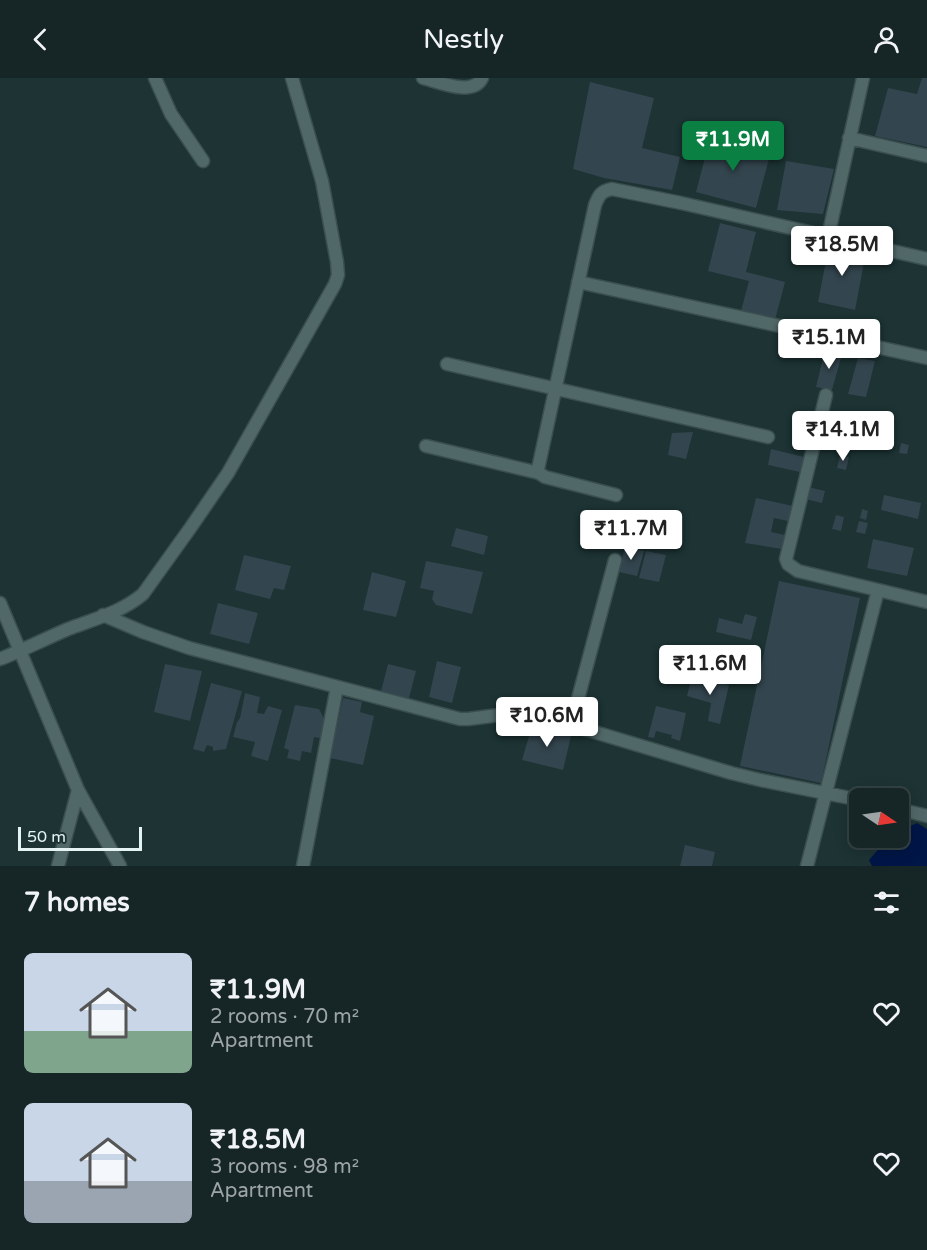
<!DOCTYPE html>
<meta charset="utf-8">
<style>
:root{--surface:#162627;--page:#233233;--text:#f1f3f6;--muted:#9ea5a7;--line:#354344;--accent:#0b8043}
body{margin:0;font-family:"Varela Round",sans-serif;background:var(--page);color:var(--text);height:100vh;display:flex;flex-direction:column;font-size:22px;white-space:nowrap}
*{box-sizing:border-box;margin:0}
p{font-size:20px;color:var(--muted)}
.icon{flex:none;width:33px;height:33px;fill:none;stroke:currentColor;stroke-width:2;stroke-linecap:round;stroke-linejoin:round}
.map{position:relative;height:788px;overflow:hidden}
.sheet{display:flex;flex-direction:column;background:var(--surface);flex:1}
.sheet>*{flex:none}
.needle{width:39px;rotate:103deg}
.buttons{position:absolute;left:849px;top:710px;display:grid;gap:12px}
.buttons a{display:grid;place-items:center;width:60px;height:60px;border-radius:9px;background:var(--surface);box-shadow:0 3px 15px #0003,0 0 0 2px var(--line);font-size:30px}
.scale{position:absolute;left:18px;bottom:15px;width:124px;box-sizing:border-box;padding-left:6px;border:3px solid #e6f3f4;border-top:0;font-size:16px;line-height:21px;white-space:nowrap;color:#e6f3f4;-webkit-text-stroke:4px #1d3334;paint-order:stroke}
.price{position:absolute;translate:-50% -51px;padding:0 14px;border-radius:6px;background:#fff;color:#222;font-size:20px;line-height:39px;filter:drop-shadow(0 2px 3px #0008)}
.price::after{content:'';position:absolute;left:50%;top:36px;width:18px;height:14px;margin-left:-9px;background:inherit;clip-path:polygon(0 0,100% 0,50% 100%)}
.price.selected{background:var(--accent);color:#fff}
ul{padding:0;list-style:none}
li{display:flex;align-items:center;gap:18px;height:150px;padding:0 24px}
li span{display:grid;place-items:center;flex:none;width:168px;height:120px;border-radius:9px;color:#555}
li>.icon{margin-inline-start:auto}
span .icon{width:72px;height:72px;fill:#fffc;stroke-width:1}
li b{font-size:26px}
h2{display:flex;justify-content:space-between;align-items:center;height:72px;padding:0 24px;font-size:26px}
header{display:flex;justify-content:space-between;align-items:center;height:78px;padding:0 24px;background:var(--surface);font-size:27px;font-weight:600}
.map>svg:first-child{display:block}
.water{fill:#001647}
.building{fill:#33454e}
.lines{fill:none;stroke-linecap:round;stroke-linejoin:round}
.minor-casing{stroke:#3b4f50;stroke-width:15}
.minor{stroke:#516869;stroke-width:12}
</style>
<header><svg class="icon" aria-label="back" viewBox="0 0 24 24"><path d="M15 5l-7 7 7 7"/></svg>Nestly<svg class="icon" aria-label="person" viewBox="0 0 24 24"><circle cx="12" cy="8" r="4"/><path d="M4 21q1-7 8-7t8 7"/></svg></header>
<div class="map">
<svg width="927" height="788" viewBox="0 0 927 788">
<rect width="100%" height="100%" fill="#1d3334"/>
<!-- water -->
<path class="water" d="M917,745L927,751V788H872L869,782L889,759H898L899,753Z"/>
<!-- building -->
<path class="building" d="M922,0H927V69L875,58L888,10L917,16Z
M590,4L654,20L642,70L680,79L672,112L604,100L573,91Z
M711,57L771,73L756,130L696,114Z
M786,83L834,91L823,136L777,132Z
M720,145L756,154L746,194L785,204L775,242L741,233L749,203L708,193Z
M829,167L866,174L855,232L818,224Z
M825,272L842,276L832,312L816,309Z
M858,280L875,283L866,319L848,316Z
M693,354L686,381L668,377L672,355Z
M901,365L909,367L907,376L899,375Z
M771,371L804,379L800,394L768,387Z
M840,377L849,379L846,392L837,390Z
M808,409L825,413L822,425L805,421Z
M884,417L921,425L918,441L881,432Z
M756,420L793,428L788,443L774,440L771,454L785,457L782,471L745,465Z
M862,431L868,433L866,442L860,440Z
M836,437L844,439L841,453L832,451Z
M859,443L868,445L865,456L856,454Z
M456,450L488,458L484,477L451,468Z
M873,461L914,470L907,498L867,490Z
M625,469L644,473L637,498L619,494Z
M646,473L666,477L659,504L639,500Z
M244,477L291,488L284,512L274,510L270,521L235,512Z
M426,483L483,494L472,536L436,527L432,521L434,513L420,510Z
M372,494L406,503L396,539L363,532Z
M779,503L860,520L821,705L740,688Z
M218,525L258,535L249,566L210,556Z
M745,536L757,539L751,562L716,554L719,540L742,546Z
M437,583L461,589L452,625L429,619Z
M165,586L202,593L190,643L154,634Z
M388,586L416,593L408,624L380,617Z
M692,598L729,607L720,646L708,643L711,625L687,618Z
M211,605L242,613L226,671L213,673V669L207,667L204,674L193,671Z
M245,615L260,619L257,635L264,636L268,628L282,632L268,683L251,678L255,664L233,659L237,644L240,640Z
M343,620L362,624L360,634L374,638L363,687L330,680Z
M295,627L319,631L325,643L320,660L314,659L311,675L302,673L300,683L287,680L289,672L284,670Z
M656,628L686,635L680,663L671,660L672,657L656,653L654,660L648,659Z
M532,648L571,658L563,692L522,682Z
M685,767L715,774L712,788H680Z"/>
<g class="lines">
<defs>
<path id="minor" d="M155,0L171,36L203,83
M423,0C439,4 473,19 482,0
M849,60L927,78
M828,159L863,0
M578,204L927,280
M447,286L768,359
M426,368L539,395
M616,417L545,399L539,395L538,391L595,127C599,117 601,113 612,111L681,125L927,181
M878,512L927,524
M0,525L78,712L120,788
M103,537L143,554L189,570L460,641H468L507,636L571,647L731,695L760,702L860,722
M0,581C23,572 45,561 68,551C94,541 122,534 143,516L191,449L228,395L335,206L338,197L337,184L322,103L292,0
M571,647L615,482
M898,731L927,738
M58,788L78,712
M303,788L337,609
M807,788L878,512L798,493L788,486L786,481L826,317"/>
</defs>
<!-- minor casing -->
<use href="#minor" class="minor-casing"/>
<!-- minor -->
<use href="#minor" class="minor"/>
</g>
</svg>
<div class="buttons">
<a><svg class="needle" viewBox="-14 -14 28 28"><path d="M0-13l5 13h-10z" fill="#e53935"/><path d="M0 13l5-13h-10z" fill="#9ea5a7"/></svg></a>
</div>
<div class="scale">50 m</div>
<b class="price selected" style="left:733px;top:94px">₹11.9M</b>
<b class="price" style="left:842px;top:199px">₹18.5M</b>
<b class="price" style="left:829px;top:292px">₹15.1M</b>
<b class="price" style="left:843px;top:384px">₹14.1M</b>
<b class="price" style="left:631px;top:483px">₹11.7M</b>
<b class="price" style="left:710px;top:618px">₹11.6M</b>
<b class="price" style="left:547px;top:670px">₹10.6M</b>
</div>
<section class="sheet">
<h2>7 homes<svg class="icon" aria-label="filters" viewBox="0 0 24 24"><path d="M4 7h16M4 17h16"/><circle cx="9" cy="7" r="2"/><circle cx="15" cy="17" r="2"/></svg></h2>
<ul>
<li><span style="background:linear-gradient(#c9d6e8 65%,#7fa58c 0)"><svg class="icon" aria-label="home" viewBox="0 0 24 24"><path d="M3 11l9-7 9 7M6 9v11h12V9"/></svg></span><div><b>₹11.9M</b><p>2 rooms · 70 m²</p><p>Apartment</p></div><svg class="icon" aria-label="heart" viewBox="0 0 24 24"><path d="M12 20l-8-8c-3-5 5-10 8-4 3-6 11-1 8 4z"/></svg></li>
<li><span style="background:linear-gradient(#c9d6e8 65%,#9aa5b1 0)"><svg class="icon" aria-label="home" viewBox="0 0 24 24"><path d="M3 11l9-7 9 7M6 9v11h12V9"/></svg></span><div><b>₹18.5M</b><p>3 rooms · 98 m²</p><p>Apartment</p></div><svg class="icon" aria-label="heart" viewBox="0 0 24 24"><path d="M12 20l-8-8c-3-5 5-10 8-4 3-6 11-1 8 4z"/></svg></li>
</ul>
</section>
